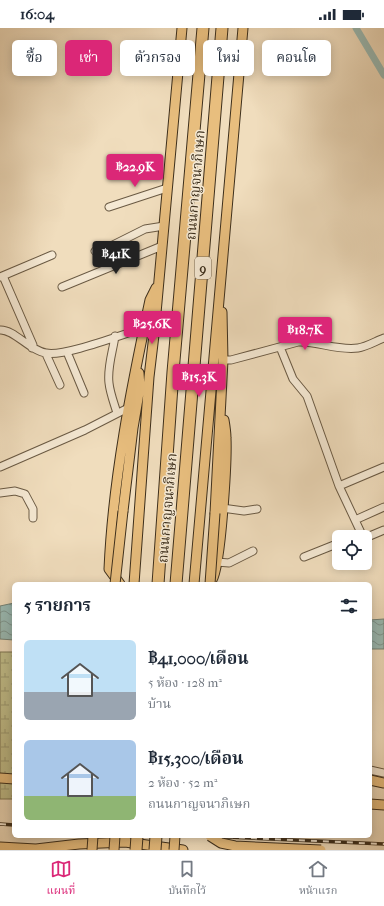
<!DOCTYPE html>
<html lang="th">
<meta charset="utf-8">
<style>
:root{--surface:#fff;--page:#f2f2f3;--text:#1f2937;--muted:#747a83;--line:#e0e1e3;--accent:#db2777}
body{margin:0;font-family:"IM FELL French Canon","Noto Serif Thai",serif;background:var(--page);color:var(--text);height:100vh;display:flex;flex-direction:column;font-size:15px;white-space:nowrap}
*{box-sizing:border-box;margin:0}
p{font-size:13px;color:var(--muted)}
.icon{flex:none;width:22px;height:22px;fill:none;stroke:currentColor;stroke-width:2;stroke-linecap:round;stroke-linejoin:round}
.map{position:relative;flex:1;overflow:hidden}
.drawer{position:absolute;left:12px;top:554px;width:360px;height:256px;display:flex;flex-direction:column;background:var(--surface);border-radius:6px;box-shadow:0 2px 10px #0003}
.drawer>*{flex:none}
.top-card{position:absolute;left:12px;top:12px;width:360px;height:36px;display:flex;gap:8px}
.tools{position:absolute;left:332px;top:502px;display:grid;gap:8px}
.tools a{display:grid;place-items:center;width:40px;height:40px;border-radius:6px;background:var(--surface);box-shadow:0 2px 10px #0003;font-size:20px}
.price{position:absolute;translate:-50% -34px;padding:0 9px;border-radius:4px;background:var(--accent);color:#fff;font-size:13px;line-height:26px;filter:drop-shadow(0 1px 2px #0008)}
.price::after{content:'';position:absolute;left:50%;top:24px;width:12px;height:9px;margin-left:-6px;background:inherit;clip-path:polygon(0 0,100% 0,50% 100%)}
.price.active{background:#222;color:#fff}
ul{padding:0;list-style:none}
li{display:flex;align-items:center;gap:12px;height:100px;padding:0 12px}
li span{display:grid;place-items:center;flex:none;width:112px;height:80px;border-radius:6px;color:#555}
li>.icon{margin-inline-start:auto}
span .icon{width:48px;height:48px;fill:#fffc;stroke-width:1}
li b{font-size:17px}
h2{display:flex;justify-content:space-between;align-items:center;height:48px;padding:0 12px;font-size:17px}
.chip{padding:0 14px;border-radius:6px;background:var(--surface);box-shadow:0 2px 10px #0003;font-size:14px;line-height:36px}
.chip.active{background:var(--accent);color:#fff}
.status{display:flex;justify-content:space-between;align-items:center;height:28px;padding:0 20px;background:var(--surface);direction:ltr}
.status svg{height:11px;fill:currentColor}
.tabs{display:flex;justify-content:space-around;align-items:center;height:56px;border-top:1px solid var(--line);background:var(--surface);font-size:11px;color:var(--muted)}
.tabs a{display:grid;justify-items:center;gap:2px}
.tabs .active{color:var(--accent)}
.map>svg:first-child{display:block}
.wetland{fill:url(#wetland-marsh);stroke:#7f7754}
.water{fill:url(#water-waves);stroke:#758378}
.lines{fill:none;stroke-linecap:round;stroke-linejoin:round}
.canal{stroke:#9abbb5;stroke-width:7}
.minor-casing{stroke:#6a5a44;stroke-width:9}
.major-casing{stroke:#3d2f1c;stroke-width:11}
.highway-casing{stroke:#3d2f1c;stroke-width:13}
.minor{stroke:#f5e9d4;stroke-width:7}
.major{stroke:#e8be7e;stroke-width:9}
.highway{stroke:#e8be7e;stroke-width:11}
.rail-casing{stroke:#3d2f1c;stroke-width:3.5}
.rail{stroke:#f5e9d4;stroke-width:2;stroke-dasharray:6;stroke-linecap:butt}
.major-bridge-casing{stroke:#3d2f1c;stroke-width:11;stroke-linecap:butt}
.highway-bridge-casing{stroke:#3d2f1c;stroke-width:13;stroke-linecap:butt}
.major-bridge{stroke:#e8be7e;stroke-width:9}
.highway-bridge{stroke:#e8be7e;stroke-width:11}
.labels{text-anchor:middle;stroke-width:3;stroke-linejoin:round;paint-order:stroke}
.shield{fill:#f5e9d4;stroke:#746753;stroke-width:1}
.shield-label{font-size:13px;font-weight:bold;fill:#3d2f1c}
.street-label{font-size:14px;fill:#3d2f1c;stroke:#f5e9d4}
</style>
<div class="status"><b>16:04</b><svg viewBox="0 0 49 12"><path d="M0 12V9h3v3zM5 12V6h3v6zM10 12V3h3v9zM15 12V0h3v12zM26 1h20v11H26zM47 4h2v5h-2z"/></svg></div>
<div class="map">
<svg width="384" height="822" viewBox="0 0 384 822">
<defs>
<pattern id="wetland-marsh" width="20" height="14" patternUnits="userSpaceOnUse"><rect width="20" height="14" fill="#c1bf8c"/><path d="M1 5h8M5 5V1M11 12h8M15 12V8" fill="none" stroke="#9e9c72"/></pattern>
<pattern id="water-waves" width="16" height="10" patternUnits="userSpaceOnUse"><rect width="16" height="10" fill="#9abbb5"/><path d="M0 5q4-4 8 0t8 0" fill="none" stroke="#7f9892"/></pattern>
</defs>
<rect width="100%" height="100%" fill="#f0ddbd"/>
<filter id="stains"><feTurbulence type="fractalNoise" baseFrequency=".005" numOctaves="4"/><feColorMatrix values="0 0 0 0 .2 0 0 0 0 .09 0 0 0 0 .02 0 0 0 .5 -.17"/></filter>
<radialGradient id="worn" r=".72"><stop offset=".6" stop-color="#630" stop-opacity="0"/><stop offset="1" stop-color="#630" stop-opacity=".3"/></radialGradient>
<!-- wetland -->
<path class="wetland" d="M0,624H14V771H0Z"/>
<!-- water -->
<path class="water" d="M14,575V612L0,611V578Z
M384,591V621H370V592Z"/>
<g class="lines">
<!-- canal -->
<path class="canal" d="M356,0L384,47"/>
<defs>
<path id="minor" d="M109,179L167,160
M95,223L99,224L145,201L164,198
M3,248L33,317L32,320
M0,249L52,227
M62,259L162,218
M0,302C14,301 30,323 46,325C64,329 123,306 144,300
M115,308C113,323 107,339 109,355C110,365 114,375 117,385
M280,319L293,351L307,368L339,458L363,509
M67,324L84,365
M46,326L60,357
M223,332H231L298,314C318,313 337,323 358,320C366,319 376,313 384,310
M0,439L85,402L128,380
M339,458L384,439
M0,465L15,463L25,466L33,481V490
M222,480L244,483L257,481
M355,492L384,479
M352,509L361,505
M365,510L384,502
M304,529L339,515
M217,534L229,535L253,523
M370,742L384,745"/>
<path id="major" d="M123,483L133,400L140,359L139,345
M215,485L223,332L222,284
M212,552C221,537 227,432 226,410C226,404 225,398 224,392
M120,556L109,541C113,451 131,361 150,272L156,260
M134,556L149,349L154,307L182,0
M194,556L243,0
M0,750L14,751
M370,752L384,755
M370,776L384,777
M0,819L36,821L79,816L125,814L183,822"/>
<path id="highway" d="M158,556L173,344L203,0
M176,556L222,0"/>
</defs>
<!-- minor casing -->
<use href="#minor" class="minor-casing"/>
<!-- major casing -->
<use href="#major" class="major-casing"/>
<!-- highway casing -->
<use href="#highway" class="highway-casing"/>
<!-- minor -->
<use href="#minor" class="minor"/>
<!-- major -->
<use href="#major" class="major"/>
<!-- highway -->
<use href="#highway" class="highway"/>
<defs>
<path id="rail" d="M0,796L14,797
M203,808L384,816"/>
</defs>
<!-- rail casing -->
<use href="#rail" class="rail-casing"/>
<!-- rail -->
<use href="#rail" class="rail"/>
<defs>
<path id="major-bridge" d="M115,556L123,483
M210,556L215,485
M210,808L221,815L235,818L321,822
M92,822L93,808
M114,822L115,808
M174,822L175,808"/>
<path id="highway-bridge" d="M136,822L137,808
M155,822L156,808"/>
</defs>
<!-- major-bridge casing -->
<use href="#major-bridge" class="major-bridge-casing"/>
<!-- highway-bridge casing -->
<use href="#highway-bridge" class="highway-bridge-casing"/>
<!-- major-bridge -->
<use href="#major-bridge" class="major-bridge"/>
<!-- highway-bridge -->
<use href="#highway-bridge" class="highway-bridge"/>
</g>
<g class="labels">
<!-- shield labels -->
<rect class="shield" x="195" y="229" width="16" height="22" rx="3"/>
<g class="shield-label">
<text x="203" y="245">9</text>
</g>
<!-- street labels -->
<g class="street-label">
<text transform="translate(195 157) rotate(-85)" y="5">ถนนกาญจนาภิเษก</text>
<text transform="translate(167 480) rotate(-85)" y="5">ถนนกาญจนาภิเษก</text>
</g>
</g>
<rect width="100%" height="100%" filter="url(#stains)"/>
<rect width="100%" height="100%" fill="url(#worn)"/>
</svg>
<div class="tools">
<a><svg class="icon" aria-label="locate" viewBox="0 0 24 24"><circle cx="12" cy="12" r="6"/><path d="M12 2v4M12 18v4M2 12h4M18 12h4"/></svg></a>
</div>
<b class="price" style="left:135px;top:160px">฿22.9K</b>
<b class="price active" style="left:116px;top:247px">฿41K</b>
<b class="price" style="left:152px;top:317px">฿25.6K</b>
<b class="price" style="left:305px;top:323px">฿18.7K</b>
<b class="price" style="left:199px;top:370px">฿15.3K</b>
<div class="top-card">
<a class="chip">ซื้อ</a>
<a class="chip active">เช่า</a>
<a class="chip">ตัวกรอง</a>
<a class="chip">ใหม่</a>
<a class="chip">คอนโด</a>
</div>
<section class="drawer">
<h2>5 รายการ<svg class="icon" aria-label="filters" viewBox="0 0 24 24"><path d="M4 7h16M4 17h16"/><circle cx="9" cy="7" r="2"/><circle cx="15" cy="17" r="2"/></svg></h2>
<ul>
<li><span style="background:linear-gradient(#bfe0f5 65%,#9aa5b1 0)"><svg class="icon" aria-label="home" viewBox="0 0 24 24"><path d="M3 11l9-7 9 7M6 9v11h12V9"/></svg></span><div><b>฿41,000/เดือน</b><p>5 ห้อง · 128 m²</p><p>บ้าน</p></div></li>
<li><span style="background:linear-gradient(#a9c7e8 70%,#8fb573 0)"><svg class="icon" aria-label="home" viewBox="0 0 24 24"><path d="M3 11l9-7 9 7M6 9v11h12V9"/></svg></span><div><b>฿15,300/เดือน</b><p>2 ห้อง · 52 m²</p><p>ถนนกาญจนาภิเษก</p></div></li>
</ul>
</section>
</div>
<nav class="tabs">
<a class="active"><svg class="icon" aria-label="map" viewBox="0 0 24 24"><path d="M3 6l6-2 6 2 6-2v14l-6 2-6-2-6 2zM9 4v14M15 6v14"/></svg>แผนที่</a>
<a><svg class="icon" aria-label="saved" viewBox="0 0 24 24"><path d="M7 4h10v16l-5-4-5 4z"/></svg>บันทึกไว้</a>
<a><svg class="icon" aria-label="home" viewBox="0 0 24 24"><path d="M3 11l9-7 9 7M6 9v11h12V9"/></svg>หน้าแรก</a>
</nav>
